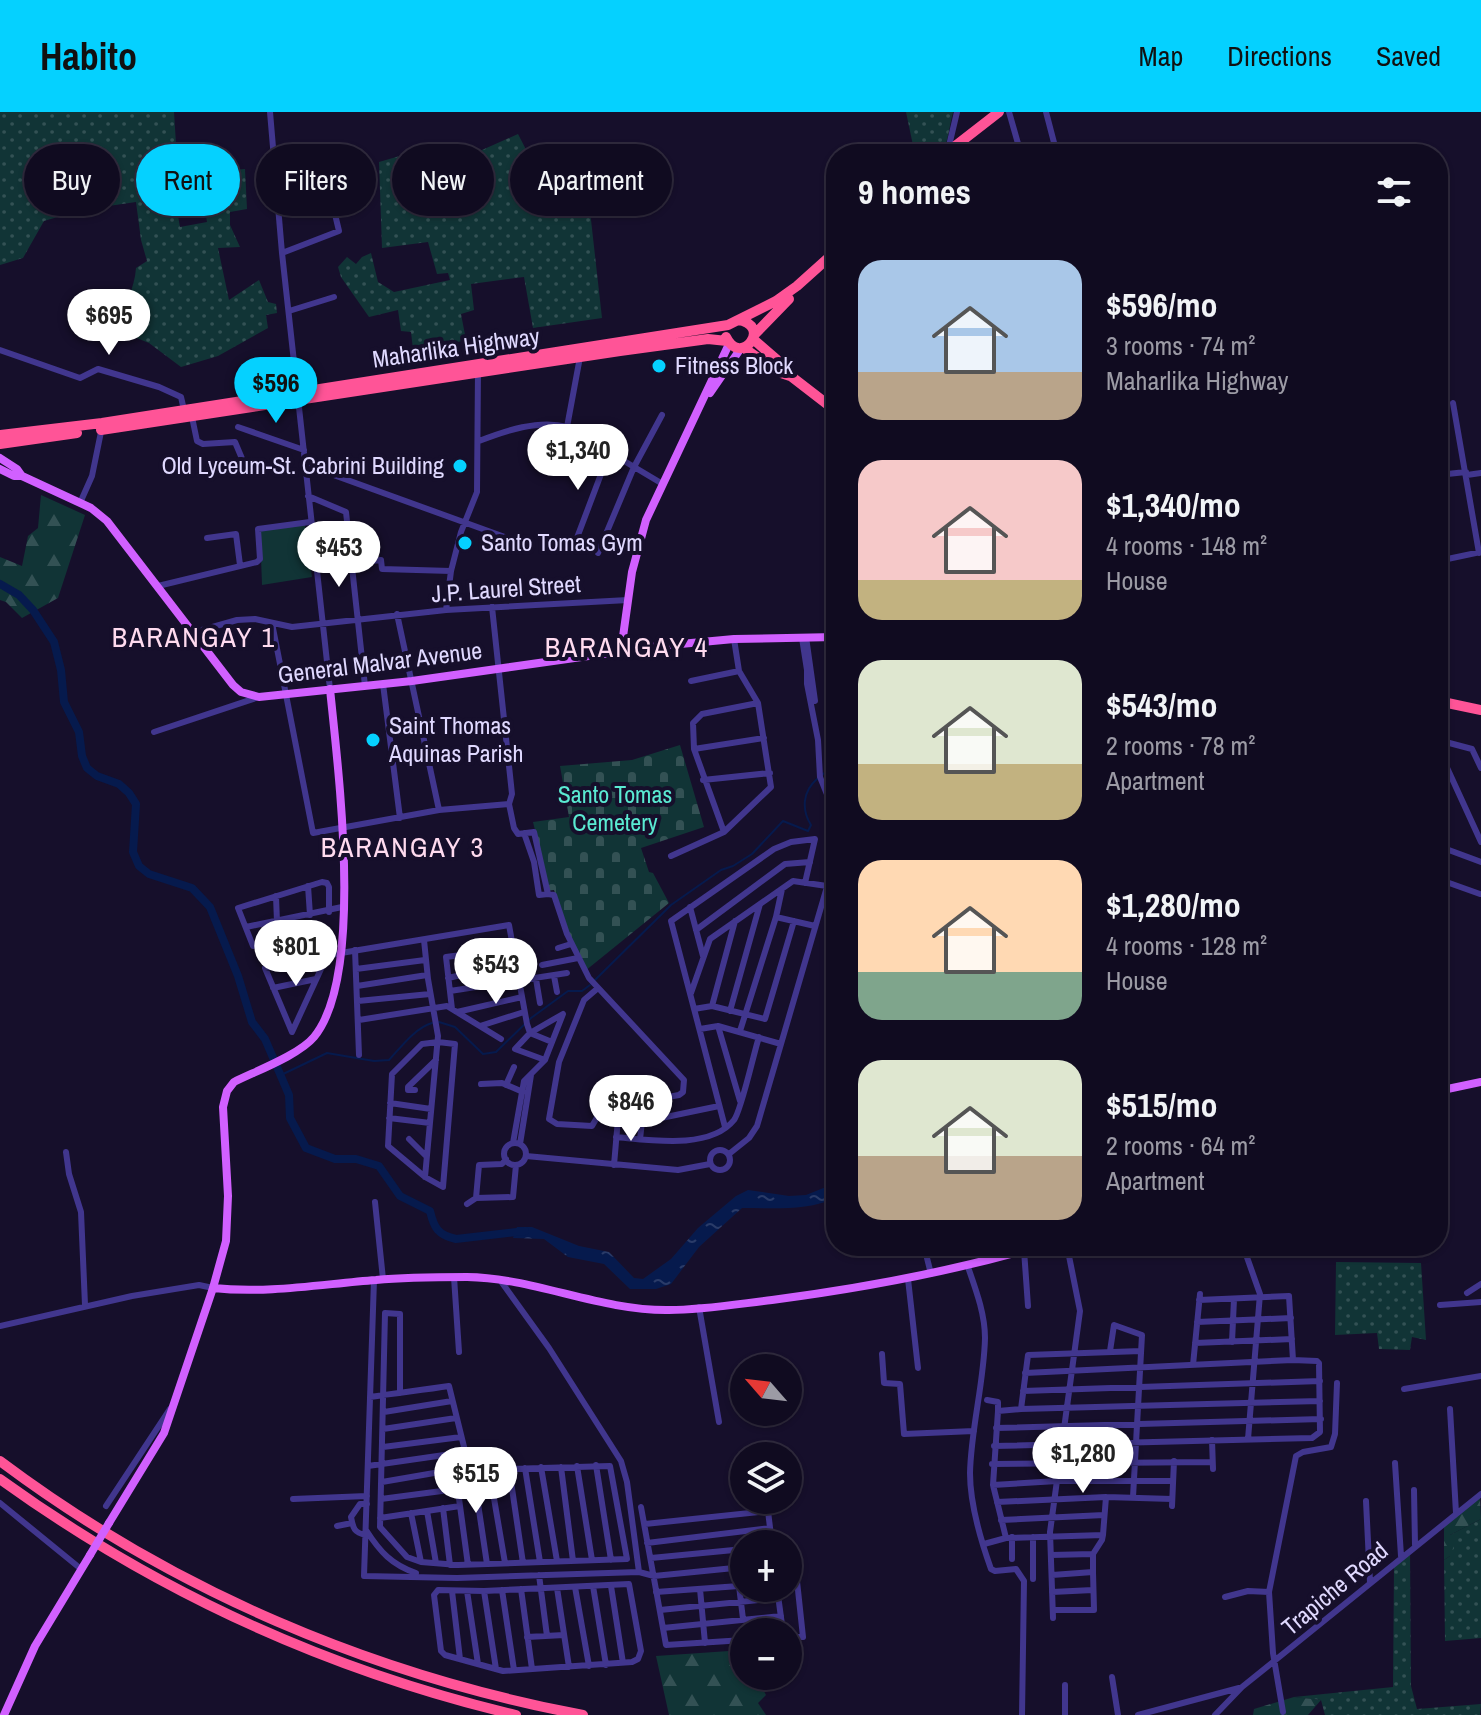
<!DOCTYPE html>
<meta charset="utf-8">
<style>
:root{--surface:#100b20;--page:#191429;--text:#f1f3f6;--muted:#9c9ba5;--line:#302b3e;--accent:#05d1ff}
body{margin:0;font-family:"Archivo Narrow",sans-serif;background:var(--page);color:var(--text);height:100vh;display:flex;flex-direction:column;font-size:30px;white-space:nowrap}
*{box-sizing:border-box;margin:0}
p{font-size:26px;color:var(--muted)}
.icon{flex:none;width:44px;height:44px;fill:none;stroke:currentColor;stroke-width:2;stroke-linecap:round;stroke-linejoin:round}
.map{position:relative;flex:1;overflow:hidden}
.sheet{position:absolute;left:826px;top:32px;width:622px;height:1112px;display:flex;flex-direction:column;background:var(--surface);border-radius:32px;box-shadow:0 2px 6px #0004,0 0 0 2px var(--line)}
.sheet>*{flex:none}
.guide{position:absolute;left:24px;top:32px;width:682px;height:72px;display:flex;gap:16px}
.needle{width:52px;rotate:298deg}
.buttons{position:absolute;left:730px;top:1242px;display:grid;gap:16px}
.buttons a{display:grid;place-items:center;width:72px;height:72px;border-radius:50%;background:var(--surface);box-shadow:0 2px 6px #0004,0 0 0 2px var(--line);font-size:40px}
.price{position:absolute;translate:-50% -68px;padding:0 18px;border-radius:28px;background:#fff;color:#222;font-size:26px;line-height:52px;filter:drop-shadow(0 2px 4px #0008)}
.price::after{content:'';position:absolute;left:50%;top:48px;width:24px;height:18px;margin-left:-12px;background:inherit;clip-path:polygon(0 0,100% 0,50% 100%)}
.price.on{background:var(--accent);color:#111}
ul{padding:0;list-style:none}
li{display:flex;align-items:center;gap:24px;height:200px;padding:0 32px}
li span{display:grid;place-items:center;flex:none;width:224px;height:160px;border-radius:24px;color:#555}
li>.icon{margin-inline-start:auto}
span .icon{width:96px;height:96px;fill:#fffc;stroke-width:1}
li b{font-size:34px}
h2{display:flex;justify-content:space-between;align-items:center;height:96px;padding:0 32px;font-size:34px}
.chip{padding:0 28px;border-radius:36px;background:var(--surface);box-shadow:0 2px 6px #0004,0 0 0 2px var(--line);font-size:28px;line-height:72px}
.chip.on{background:var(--accent);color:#111}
header{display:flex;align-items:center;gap:48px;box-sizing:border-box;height:112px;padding:0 40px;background:var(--accent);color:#111}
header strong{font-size:38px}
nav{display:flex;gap:44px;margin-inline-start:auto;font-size:28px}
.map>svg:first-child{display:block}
.grass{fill:url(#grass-dots)}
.forest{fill:url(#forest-firs)}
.cemetery{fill:url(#cemetery-stones)}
.green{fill:#113436}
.water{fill:url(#water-ripples)}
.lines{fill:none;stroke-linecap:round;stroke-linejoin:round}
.stream{stroke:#061a4d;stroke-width:2}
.river{stroke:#061a4d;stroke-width:8}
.minor{stroke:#41368e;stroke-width:6}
.major{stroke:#d160ff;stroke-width:8}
.highway{stroke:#ff5497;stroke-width:10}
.major-bridge{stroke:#d160ff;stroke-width:8}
.poi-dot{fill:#05d1ff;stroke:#160f2b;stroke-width:3}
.labels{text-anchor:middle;stroke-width:8;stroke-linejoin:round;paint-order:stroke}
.street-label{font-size:24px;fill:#e0d9ff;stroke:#160f2b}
.poi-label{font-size:24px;fill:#e0d9ff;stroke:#160f2b;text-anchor:start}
.park-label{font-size:24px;fill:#5aead2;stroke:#160f2b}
.quarter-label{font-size:28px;letter-spacing:2px;fill:#ffdbef;stroke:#160f2b}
</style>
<header>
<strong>Habito</strong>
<nav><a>Map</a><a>Directions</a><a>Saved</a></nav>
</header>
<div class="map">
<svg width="1481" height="1603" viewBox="0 0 1481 1603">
<defs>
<pattern id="grass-dots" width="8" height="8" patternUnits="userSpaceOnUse" patternTransform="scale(2)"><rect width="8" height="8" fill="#113436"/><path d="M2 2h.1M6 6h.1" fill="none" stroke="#335154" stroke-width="1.8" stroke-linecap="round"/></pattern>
<pattern id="forest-firs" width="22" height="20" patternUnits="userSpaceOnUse" patternTransform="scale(2)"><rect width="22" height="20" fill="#113436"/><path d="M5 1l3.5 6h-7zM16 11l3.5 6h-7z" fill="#335154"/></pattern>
<pattern id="cemetery-stones" width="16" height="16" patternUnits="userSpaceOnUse" patternTransform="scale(2)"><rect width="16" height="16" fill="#113436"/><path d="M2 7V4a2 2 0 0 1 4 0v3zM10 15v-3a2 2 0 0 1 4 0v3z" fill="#335154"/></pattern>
<pattern id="water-ripples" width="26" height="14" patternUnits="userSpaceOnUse" patternTransform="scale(2)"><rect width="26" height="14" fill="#061a4d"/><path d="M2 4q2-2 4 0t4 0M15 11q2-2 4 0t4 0" fill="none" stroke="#2a3b68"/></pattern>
</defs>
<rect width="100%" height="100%" fill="#160f2b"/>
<!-- grass -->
<path class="grass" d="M0,0H174L178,64L171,65L180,115L207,110L199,61L245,57L247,97L230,100V113L240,135L218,136L229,188L259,168L268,190L276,192L277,201L266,203L268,216L218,244L181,255L149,231L119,219C122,197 135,177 136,156L147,149L141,128L136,90L81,98L44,109L23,146L0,153Z
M906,0H953C943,43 951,42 906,42L914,38Z
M518,22L555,94L589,90L602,206L533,216L524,165L471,172L474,198L461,202L466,228L429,237L428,245L414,246L411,220L401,219L398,198L369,205L341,165L338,155L347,145L356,152L362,145L371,141L378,170L394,180L450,168L448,161L437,162L428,130L382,136L379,50L417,39L429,70L464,46Z
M1336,1150L1421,1151L1426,1228L1412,1225L1410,1238L1379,1237L1377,1221L1335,1223Z
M1481,1407V1526L1445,1529L1444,1448L1450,1444V1423Z
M1410,1437L1411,1574L1417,1597L1481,1592L1480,1603H1325L1321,1588L1294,1585L1393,1575L1394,1455Z"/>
<!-- forest -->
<path class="forest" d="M41,383L85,403L58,486L22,506L6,490L0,488V445L22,454L28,424L38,416Z
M1480,1385L1481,1407L1450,1423L1455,1431L1450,1444L1444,1448V1413Z
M744,1538V1564H756L766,1583L758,1591L766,1603H669L656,1544Z
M1294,1585L1321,1588L1308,1603H1253L1254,1597Z"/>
<!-- cemetery -->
<path class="cemetery" d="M680,633L704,715L641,736L649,760L653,761L669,791L585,859L571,832L554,778L546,779L543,751L533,710L569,705L560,654L632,648Z"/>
<!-- green -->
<path class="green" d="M305,413L312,465L262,473L260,418Z"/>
<!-- water -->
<path class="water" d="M836,1071V1086C807,1099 773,1096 742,1096L699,1135L671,1172L656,1177H630L604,1152L568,1145L544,1127L513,1126L517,1115H532L579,1134L609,1140L634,1166L643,1167L671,1147L698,1116L736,1084L748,1078L789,1084L806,1083Z"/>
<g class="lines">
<!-- stream -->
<path class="stream" d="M822,663L836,651
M595,868L671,793L721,758L733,754L752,742L783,709L808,719L811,713C801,697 803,679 817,667
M439,910L455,915L483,942L496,940L531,906L568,879H582L590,873
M279,964L327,941L374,949L389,948C401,935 415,916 432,911"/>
<!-- river -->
<path class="river" d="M0,472L19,483L33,498L54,530L61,558L64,590L79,620L82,644L87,656L97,664L119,672L129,681L136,692L133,740L139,754L149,762L192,776L210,795L238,864L252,910L265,927L289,983L290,1006L306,1036L335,1047H356L379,1054L400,1084L430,1099C434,1116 438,1123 456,1127L525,1119"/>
<!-- minor -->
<path class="minor" d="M270,0L282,141L330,577
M1009,0L1021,42
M1046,0L1057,42
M948,38L957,0
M282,141L339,119L329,77
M289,199L334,185
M0,238L80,266L98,257L159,275L181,285L184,298
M580,245L567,315L661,371
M1453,291L1479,441
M192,305L197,329L203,332L235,330L246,356
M238,315L304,338
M479,329C505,319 539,307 567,315
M306,353L513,428
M1438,363L1466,360
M1467,363L1481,361
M308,384L346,400L365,574
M80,391L92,364L102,315
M207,426L236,422L240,453
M575,431L609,341
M598,441L634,355L662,303
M1438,449L1481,440
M351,451L381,448L382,457L451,459
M158,474L257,450L260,447L258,417L310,410
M446,498L451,459L461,420L477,380L478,258
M397,502L439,698
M272,511L313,721L439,698L509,692L512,682L492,495
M195,520L237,508L255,507L292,515L446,498L628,488
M806,525L815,589
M802,526L807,558V572L818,628L820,665L836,705
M691,569L739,559
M383,572L400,706
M1438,608L1442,590
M154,620L259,585
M1438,628L1472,637L1481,656
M1438,636L1481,730
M694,637L764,626
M703,668L770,661
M509,692L514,716L518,722L534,720L548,782L554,783L567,822L589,866L684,968L683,980L679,983L602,997L592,1014L557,1012L549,1007L559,950L584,888L598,876
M1438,719L1442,728V735
M724,720L694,637L693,611L702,602L758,591
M524,721L534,750L539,783L548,782
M1438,734L1481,750
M671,744L724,720L771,675L758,591L739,559L734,527
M1438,767L1480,782
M308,774L310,803
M276,784L277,810
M690,795L703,844
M776,805L782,777
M283,809L288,829L253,834L238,796L322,770L327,771L329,775V800
M246,815L342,795
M696,818L785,752L810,750
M424,828L428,867L438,924L425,1065
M558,836L571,832
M355,838L359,943
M327,844L292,920L265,856L341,841L509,813L527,912L530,921L552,930
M542,853L578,846
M356,857L425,848
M554,864L557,880
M448,866L515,851
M536,867L540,891
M357,874L427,863
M273,876L316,867
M450,879L567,861
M691,881L710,827L793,769L827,774
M358,889L430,882
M712,894L735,809
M452,897L446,845L513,836
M694,897L712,894L765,907L794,809
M730,899L760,792
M457,900L522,885
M563,902L545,948L515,937L530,921Z
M359,908L447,894L501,927
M480,914L524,900
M718,914L740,989
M700,917L718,914L781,932
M740,919L776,805L815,814
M438,930L455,932L443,1075L425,1065L388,1034L392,962L422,932Z
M481,972L502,971L523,980
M506,973L514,955
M415,978H408V975L436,948
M390,991L431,997
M389,1006L430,1011
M725,1015L671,809L774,737L791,730L815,727L805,771
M616,1025C650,1028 710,1038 734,1008C741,1000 754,940 759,925
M409,1027L426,1044
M640,1027L642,1010L719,994
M513,1031L524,969L545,948
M504 1042a11 11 0 1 1 22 0a11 11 0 1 1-22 0Z
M520,1032L531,963
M710 1048a10 10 0 1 1 20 0a10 10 0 1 1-20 0Z
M66,1040L69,1062L81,1100L85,1193
M729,1042L749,1026L757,1014L836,744
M526,1044L678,1058L710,1052
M614,1053L618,1007
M476,1086L513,1085L516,1053
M375,1090L383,1167
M467,1092L476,1086L479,1053L502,1052L506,1047
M924,1134L931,1162
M1243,1134L1260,1182L1248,1327
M1024,1138L1028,1194
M968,1155C976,1178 985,1202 985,1226C984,1271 971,1316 970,1361C970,1392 981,1429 991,1457L995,1459L1016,1457L1024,1469L1022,1603
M454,1165L459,1240
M908,1167L918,1256
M374,1168L364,1464L457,1466L639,1460L654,1464L744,1455
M500,1168L549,1236L621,1349L627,1370L639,1460
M1467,1181L1481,1172
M1199,1188L1289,1184L1293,1248
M1440,1193L1481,1190
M699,1195L719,1310
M1197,1210L1291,1206
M0,1214L132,1184L199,1173L213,1176
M1232,1230L1234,1187
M1195,1231L1292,1227
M1110,1239L1114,1213L1142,1223L1133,1385
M1141,1239L1028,1243L1021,1297L998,1299L993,1373L1006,1426L1103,1423L1106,1385L1172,1387
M882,1242L884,1271L900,1272L904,1322L974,1319
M1193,1253L1200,1182
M1404,1277L1481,1264
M1023,1279L1320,1269
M370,1285C396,1281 423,1278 449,1274L469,1355L473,1358L610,1354L627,1447L458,1453L421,1450L407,1445L380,1415L385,1201L400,1202V1281
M987,1288L998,1290V1299
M1021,1297L1320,1289
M1450,1297L1456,1401
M384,1300L452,1289
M996,1316L1321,1307
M383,1317L456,1306
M1212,1328L1213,1357
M994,1334L1312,1326L1320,1320L1319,1251L1317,1249L1293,1248L1025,1261
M383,1335L461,1325
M1395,1351L1401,1444
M992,1352L1212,1350
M596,1353L611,1448
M368,1354L465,1340
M577,1354L592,1448
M541,1355L557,1449
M561,1355L573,1449
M509,1356L523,1451
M525,1356L540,1450
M455,1357L468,1453
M489,1357L505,1451
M473,1358L487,1452
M382,1370L469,1355
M993,1373L1057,1369H1173
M1414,1378L1415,1433
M293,1387L367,1384
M381,1387L457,1377
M1366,1389L1370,1470
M997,1390L1106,1385
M0,1391L81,1457
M106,1394L170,1297
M1172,1394L1174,1349
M641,1395L666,1533L744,1528
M443,1396L450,1453
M427,1399L436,1451
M411,1401L421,1450
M380,1406L460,1394
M1001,1408L1104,1403
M645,1412L768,1399L772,1432
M337,1414L352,1411
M366,1418C380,1440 392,1453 416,1461
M366,1423C354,1421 353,1416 351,1405L360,1392H367
M1012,1425V1447
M1033,1425V1467
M647,1431L770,1416
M984,1432L1006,1426
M1051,1443L1093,1442
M651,1446L744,1437
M539,1463L547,1524
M1052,1463L1093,1460V1442L1102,1428L1103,1423
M788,1468L797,1469L803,1525H788
M629,1472L641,1539L638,1547L632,1550L503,1559L445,1543L441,1539L434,1483L438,1478L484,1479Z
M593,1474L606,1553
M611,1474L623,1551
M575,1475L589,1554
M557,1476L569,1555
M777,1476L783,1520
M521,1477L532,1557
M700,1477L705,1531
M502,1478L514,1558
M452,1479L460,1547
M467,1479L478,1552
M484,1479L496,1557
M656,1480L739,1474
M1052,1480L1093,1478
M1225,1485L1248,1479L1269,1480
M660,1498L778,1486
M1053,1498H1094L1093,1460
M1053,1506L1050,1420L1080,1199L1067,1134
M743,1507L739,1474L744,1473
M663,1516L781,1504
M527,1525L564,1523
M1112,1565L1118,1603
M1283,1600L1273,1541L1269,1480L1296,1344L1303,1340L1331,1335L1335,1322L1337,1271
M1065,1603V1573
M1138,1603L1239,1576
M1215,1603L1242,1575L1481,1382"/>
<!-- major -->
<path class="major" d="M710,281L741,236
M0,346L17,357L22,364
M0,357L14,364H22L91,396L107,409L233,573L241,580L259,585L412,569L659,534L734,527L836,525
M621,539L632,460L646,408L729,232
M1438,979L1481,970
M213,1176C267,1182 322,1172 376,1168C406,1165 436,1165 467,1165C535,1166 600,1199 669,1198C703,1198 738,1192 772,1188C863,1176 951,1160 1039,1134
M109,1411L164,1321L213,1176L226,1129L228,1084L223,995L227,979L234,970C256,959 299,943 314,925C365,863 338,657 330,577
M4,1603L35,1534L90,1443"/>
<!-- highway -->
<path class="highway" d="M945,42L999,0
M754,223L789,187
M726,225C741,256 773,213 738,208
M753,227L783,253L792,265L836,299
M744,236L778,260L790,264
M101,318L620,239L708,227L727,229
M0,323L102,311L728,213L776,189L797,174L836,139
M0,332L77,321
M1438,589L1481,598
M0,1349C172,1478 372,1563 583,1603
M0,1367C155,1479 330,1559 516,1603"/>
<!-- major-bridge -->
<path class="major-bridge" d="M90,1443L109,1411"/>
</g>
<!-- markers -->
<g class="poi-dot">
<circle cx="659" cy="254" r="8"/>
<circle cx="460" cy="354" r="8"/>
<circle cx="465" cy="431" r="8"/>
<circle cx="373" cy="628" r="8"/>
</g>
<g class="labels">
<!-- street labels -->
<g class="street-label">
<text transform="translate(456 236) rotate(-8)" y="8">Maharlika Highway</text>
<text transform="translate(506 477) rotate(-4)" y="8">J.P. Laurel Street</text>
<text transform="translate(380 551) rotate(-7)" y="8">General Malvar Avenue</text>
<text transform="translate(1335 1477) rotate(-40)" y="8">Trapiche Road</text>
</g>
<!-- poi labels -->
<g class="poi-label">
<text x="675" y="262">Fitness Block</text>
<text x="444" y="362" text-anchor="end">Old Lyceum-St. Cabrini Building</text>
<text x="481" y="439">Santo Tomas Gym</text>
<text x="389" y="622">Saint Thomas<tspan x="389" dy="28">Aquinas Parish</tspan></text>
</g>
<!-- park labels -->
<g class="park-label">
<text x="615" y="691">Santo Tomas<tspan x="615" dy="28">Cemetery</tspan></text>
</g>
<!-- quarter labels -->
<g class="quarter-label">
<text x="194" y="535">BARANGAY 1</text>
<text x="627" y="545">BARANGAY 4</text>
<text x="403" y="745">BARANGAY 3</text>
</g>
</g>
</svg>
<div class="buttons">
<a><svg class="needle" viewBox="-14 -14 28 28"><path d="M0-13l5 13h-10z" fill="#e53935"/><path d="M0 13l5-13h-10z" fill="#9c9ba5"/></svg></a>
<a><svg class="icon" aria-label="layers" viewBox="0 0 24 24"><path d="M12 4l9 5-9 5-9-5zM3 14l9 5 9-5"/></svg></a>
<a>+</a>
<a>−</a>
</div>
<b class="price" style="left:109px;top:245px">$695</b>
<b class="price on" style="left:276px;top:313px">$596</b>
<b class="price" style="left:578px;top:380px">$1,340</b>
<b class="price" style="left:339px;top:477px">$453</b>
<b class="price" style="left:296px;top:876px">$801</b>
<b class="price" style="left:496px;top:894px">$543</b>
<b class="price" style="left:631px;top:1031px">$846</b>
<b class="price" style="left:1083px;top:1383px">$1,280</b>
<b class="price" style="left:476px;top:1403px">$515</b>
<div class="guide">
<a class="chip">Buy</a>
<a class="chip on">Rent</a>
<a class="chip">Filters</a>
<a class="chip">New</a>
<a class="chip">Apartment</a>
</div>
<section class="sheet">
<h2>9 homes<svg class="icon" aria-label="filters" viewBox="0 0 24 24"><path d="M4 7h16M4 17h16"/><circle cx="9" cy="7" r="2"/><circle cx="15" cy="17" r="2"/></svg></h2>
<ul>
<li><span style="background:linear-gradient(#a9c7e8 70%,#b9a48a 0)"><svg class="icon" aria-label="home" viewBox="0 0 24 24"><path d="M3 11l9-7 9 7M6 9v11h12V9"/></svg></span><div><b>$596/mo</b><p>3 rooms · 74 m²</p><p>Maharlika Highway</p></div></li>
<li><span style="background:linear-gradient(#f6c9c9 75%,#c2b280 0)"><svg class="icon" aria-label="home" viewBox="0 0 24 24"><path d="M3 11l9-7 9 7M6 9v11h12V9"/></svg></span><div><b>$1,340/mo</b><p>4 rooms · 148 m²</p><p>House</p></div></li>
<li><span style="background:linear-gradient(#dfe7d0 65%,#c2b280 0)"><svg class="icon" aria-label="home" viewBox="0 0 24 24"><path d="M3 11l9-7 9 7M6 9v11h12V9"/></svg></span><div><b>$543/mo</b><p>2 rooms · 78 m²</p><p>Apartment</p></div></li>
<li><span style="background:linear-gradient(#ffd9b3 70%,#7fa58c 0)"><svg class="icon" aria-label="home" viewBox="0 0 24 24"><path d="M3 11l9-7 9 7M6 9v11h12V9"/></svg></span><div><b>$1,280/mo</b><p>4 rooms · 128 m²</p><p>House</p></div></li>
<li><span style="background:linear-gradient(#dfe7d0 60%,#b9a48a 0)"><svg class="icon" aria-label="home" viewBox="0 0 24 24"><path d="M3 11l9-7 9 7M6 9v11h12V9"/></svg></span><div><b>$515/mo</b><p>2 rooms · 64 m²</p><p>Apartment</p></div></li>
</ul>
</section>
</div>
